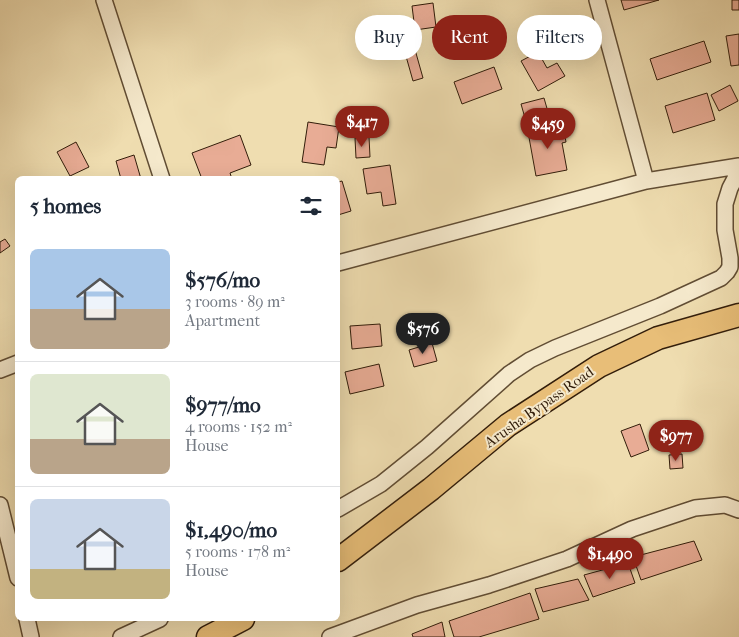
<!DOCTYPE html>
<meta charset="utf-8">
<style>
:root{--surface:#fff;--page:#f6f6f7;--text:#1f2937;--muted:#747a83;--line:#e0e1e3;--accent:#8f2418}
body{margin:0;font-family:"IM FELL French Canon",serif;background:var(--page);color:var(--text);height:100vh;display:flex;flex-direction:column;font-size:19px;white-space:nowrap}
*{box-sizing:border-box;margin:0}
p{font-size:16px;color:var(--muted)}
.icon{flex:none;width:28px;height:28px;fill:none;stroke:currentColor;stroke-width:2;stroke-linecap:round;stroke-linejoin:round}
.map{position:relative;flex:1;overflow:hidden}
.drawer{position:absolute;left:15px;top:176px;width:325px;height:445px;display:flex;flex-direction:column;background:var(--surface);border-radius:8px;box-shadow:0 5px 20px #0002}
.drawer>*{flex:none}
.guide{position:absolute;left:355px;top:15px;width:309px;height:45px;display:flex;gap:10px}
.price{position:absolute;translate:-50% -42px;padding:0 11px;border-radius:18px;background:var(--accent);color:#fff;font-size:16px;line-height:32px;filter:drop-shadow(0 1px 2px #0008)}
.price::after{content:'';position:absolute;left:50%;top:30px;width:15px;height:11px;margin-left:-8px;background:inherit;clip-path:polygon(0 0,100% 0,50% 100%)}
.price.on{background:#222;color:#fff}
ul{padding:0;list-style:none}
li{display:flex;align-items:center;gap:15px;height:125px;padding:0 15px}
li+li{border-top:1px solid var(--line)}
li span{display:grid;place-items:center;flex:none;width:140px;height:100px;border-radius:8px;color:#555}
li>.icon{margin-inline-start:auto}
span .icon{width:60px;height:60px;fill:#fffc;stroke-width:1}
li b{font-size:21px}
h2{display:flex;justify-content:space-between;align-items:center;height:60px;padding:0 15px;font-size:21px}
.tag{padding:0 18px;border-radius:22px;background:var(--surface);box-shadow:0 5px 20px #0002;font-size:18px;line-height:45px}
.tag.on{background:var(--accent);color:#fff}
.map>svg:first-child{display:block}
.building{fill:#e8ac95;stroke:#321d0a}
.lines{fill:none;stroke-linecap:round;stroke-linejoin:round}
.street-casing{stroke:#614d34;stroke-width:18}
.primary-casing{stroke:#321d0a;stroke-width:25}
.street{stroke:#f5e9cc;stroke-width:15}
.primary{stroke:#e8be78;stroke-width:22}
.labels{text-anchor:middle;stroke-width:4;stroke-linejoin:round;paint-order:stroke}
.street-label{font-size:15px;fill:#321d0a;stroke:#f5e9cc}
</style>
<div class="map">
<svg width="739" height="637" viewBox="0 0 739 637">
<rect width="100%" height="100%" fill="#efddb0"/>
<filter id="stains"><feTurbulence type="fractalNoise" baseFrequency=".004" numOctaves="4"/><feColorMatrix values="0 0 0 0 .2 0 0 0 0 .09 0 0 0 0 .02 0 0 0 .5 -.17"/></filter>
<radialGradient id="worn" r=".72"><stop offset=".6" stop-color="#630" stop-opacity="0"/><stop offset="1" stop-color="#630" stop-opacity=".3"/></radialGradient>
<!-- building -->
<path class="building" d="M621,0H659L624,10Z
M732,0H739V10H732Z
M433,3L436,27L415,30L412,6Z
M487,21L498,52L477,59L466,28Z
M739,34V65L731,66L726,36Z
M412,39L423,78L413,81L402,42Z
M704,41L711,62L657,80L650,59Z
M538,52L547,68L557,63L565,76L538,91L521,61Z
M494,67L502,89L462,104L454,82Z
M730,85L738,101L719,111L711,95Z
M707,93L715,120L673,133L665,106Z
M544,98L550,119L527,125L521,104Z
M308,122L339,127L336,148L327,147L324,165L302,162Z
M563,126L566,142L562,143L567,170L536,176L528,132Z
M240,135L251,165L230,173L232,179H202L192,153Z
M369,137L370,157L356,158L355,138Z
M76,142L89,167L70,176L57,152Z
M134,155L141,179H121L116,161Z
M390,165L396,204L383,206L381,192L367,194L363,169Z
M342,181L351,211L338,215V182Z
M5,239L10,246L0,253V242Z
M380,324L382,346L352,349L350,326Z
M432,343L437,361L414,367L409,350Z
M379,364L384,386L350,394L345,372Z
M640,424L649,450L631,457L621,431Z
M682,454L683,468L670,469L669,455Z
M694,541L702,560L641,580L633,557Z
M628,563L635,583L593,597L584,575Z
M578,579L589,600L543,612L535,589Z
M530,593L539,619L479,637H454L449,621Z
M442,622L445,637H413L412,634Z"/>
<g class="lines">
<defs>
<path id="street" d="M104,0L162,179
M597,0L646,181
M338,263L646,181L739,166
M0,370L18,363
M0,505L18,578
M338,509L381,484L427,447L509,374L530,360L555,348L660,306L721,278L727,272L730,267V258L725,230V204L730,188L739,171
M27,619L31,637
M121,637L160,619
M330,637L417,605L489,585L567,559L632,529L695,508L725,505L739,510"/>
<path id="primary" d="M338,560L431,489L508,425L599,366L658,338L739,315
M208,637L243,619"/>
</defs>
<!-- street casing -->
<use href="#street" class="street-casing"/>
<!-- primary casing -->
<use href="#primary" class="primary-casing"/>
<!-- street -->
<use href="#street" class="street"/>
<!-- primary -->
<use href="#primary" class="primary"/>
</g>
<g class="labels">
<!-- street labels -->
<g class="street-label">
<text transform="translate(539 407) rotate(-35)" y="5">Arusha Bypass Road</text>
</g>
</g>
<rect width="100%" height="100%" filter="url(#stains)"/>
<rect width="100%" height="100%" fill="url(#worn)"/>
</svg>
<b class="price" style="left:362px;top:148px">$417</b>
<b class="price" style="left:548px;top:150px">$459</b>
<b class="price on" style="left:423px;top:355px">$576</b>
<b class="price" style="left:676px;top:462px">$977</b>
<b class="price" style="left:610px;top:580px">$1,490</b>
<div class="guide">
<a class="tag">Buy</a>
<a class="tag on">Rent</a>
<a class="tag">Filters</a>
</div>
<section class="drawer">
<h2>5 homes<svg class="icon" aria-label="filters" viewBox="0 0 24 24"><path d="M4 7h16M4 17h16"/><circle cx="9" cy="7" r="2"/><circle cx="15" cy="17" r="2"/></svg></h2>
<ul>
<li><span style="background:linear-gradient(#a9c7e8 60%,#b9a48a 0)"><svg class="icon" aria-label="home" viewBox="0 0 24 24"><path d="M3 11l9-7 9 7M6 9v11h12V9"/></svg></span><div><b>$576/mo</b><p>3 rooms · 89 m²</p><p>Apartment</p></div></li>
<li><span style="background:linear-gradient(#dfe7d0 65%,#b9a48a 0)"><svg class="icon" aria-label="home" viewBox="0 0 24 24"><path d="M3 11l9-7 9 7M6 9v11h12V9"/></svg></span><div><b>$977/mo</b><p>4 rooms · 152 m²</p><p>House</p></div></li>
<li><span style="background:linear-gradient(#c9d6e8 70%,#c2b280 0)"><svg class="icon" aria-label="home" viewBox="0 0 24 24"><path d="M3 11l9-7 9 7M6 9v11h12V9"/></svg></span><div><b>$1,490/mo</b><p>5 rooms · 178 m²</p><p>House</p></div></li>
</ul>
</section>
</div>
